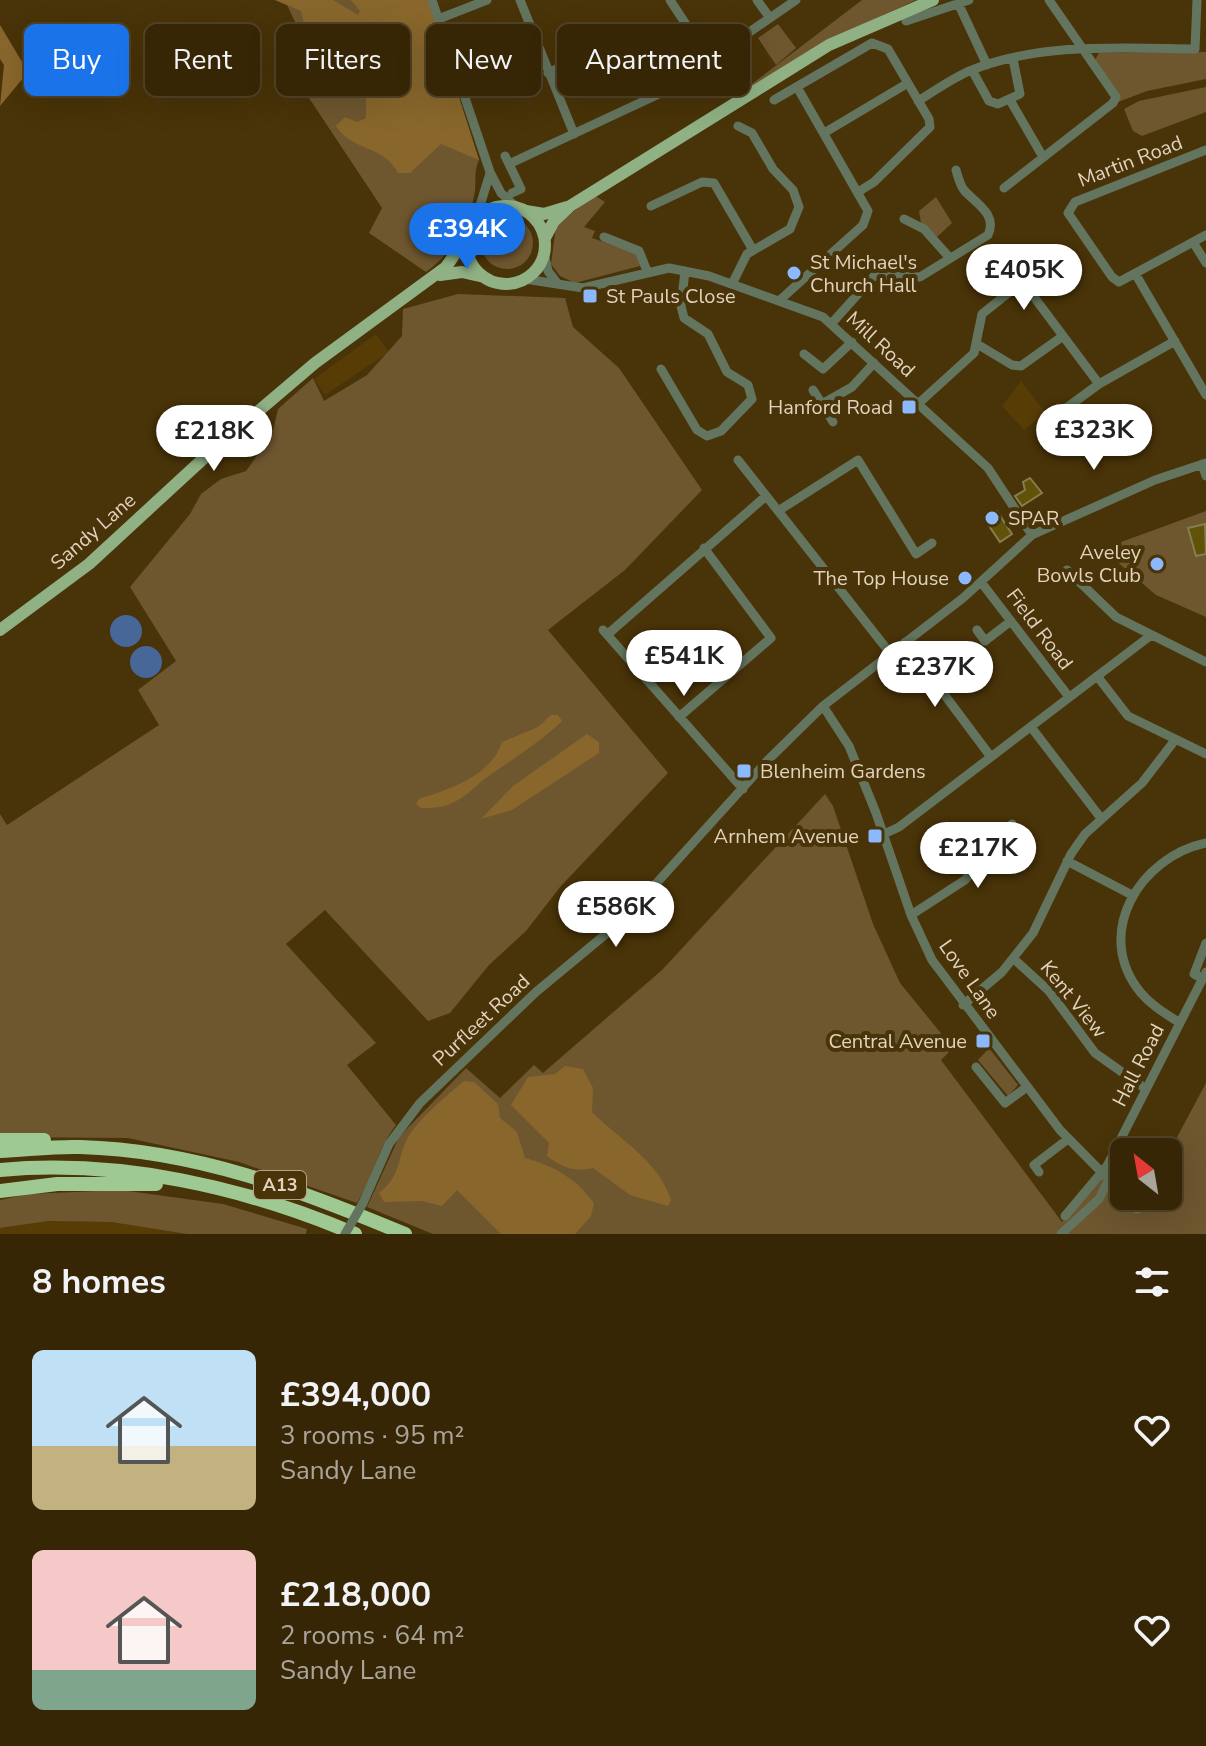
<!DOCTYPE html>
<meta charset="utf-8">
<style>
:root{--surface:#372606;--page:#423214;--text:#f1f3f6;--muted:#aaa59b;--line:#514328;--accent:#1a73e8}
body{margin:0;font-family:"Nunito Sans",sans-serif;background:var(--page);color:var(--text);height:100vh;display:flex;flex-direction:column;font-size:30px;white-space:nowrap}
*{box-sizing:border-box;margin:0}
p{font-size:26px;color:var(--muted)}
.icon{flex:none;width:44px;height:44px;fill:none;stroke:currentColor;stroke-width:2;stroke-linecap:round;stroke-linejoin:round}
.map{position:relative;height:1234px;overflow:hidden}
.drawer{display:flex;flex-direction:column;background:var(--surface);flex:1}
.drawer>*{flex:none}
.top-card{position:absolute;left:24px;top:24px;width:800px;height:72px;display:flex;gap:16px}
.needle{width:52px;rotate:329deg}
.controls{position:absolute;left:1110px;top:1138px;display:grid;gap:16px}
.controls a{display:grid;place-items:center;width:72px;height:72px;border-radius:12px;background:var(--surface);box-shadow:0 8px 32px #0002,0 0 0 2px var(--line);font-size:40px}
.price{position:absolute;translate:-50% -68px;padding:0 18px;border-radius:28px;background:#fff;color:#222;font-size:26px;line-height:52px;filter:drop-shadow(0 2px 4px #0008)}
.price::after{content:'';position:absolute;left:50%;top:48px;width:24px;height:18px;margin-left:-12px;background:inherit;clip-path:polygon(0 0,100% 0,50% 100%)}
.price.active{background:var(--accent);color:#fff}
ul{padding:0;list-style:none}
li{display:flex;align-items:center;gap:24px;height:200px;padding:0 32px}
li span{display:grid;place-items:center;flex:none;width:224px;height:160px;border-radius:12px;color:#555}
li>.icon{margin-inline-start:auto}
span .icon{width:96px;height:96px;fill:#fffc;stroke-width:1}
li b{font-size:34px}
h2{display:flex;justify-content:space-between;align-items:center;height:96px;padding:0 32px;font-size:34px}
.tag{padding:0 28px;border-radius:12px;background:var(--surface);box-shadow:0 8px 32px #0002,0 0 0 2px var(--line);font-size:28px;line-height:72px}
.tag.active{background:var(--accent);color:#fff}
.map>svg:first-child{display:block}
.built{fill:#573c06}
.green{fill:#6e562f}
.forest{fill:#89672c}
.water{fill:#466798}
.building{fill:#605309;stroke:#867d50;stroke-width:2}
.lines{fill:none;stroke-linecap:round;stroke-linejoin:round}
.minor{stroke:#64755f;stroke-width:9}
.major{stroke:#8fb184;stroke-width:12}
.highway{stroke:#9fc992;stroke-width:14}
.minor-bridge{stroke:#64755f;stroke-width:9}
.poi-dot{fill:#8cb9fc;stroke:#493308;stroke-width:3}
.labels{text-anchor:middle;stroke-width:8;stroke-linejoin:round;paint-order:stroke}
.shield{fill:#493308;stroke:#b3a387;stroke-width:2}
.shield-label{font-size:18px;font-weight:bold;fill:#e1d3be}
.street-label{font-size:20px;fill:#e1d3be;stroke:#493308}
.poi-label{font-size:20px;fill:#e1d3be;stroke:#493308;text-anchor:end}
</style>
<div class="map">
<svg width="1206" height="1234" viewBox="0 0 1206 1234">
<rect width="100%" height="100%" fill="#493308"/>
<!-- built -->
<path class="built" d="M376,334L389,352L325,395L314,379Z
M1021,381L1046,413L1024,430L1002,406Z
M49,1221L111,1222L187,1234H0V1228Z"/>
<!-- green -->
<path class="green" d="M275,0H428L479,160C474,171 476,179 475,191C470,223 452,253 426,272L369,233L382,208L309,98L326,87L287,5Z
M862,0H916L835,37L732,99Z
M778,24L796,48L776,65L758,38Z
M1206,52V79L1147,91L1118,102L1095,60L1099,53Z
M1206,87V112L1142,136L1133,131L1124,109L1139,101Z
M594,195L605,202L584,227L595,231L592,238L638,254L640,266L575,283L560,276L551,264L556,226Z
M936,197L952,223L937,237L921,223L919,211Z
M481 243a26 26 0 1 1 52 0a26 26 0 1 1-52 0Z
M458,294L565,298L573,327L619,368L702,490L625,570L548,630L668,773L561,886L526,931L489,965L450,1013L428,1021L325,910L286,944L376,1043L347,1065L396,1125C378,1148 373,1178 357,1203L239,1162L128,1138L0,1137V814L7,825L159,725L138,690L176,661L130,587L190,514L201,494L221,479L246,471L272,435L278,409L313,378L324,401L367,375L402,336L403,309Z
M1206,511V617L1156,595L1102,549Z
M825,794L833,806L873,924L900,983L953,1048L941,1060L1062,1222L1101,1178L1134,1210L1144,1196H1168V1154L1206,1083V1234H433L367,1207L399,1137L466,1068L500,1098L534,1065L543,1073L662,970Z
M989,1048L1018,1085L1008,1096L978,1060Z
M121,1190L223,1204L307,1229L306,1234H187L111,1222L49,1221L0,1228V1200L28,1194Z"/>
<!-- forest -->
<path class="forest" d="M275,0H333L358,15L360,11L351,0H428L479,160L441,144L410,173H398C384,145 351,151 336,126L345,117L357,122L366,118V96L358,84H334L329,75L334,64L322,47L307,36L301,11Z
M0,25L28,72L0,106L4,65L0,59Z
M551,715H558L562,721C539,743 513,759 487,777C476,785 465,798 452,803C442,808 432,808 421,808L416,804L419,799C450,789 491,776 502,742L538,727Z
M587,734L599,742V753L512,810L481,819L513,786Z
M565,1066L583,1069L593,1088L592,1112C620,1140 659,1161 671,1200L668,1206L630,1195L593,1168C573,1172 563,1168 547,1156L549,1143L511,1105L528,1077L555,1074Z
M464,1081L474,1082L498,1104L500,1118L517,1132L525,1158C554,1166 576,1178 594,1203L591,1216L575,1234H501L457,1190L442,1206L422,1201L384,1202L379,1193C403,1175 396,1156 410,1134C425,1113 445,1097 464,1081Z"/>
<!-- water -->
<path class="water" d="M110 631a16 16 0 1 1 32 0a16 16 0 1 1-32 0Z
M130 662a16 16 0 1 1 32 0a16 16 0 1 1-32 0Z"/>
<!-- building -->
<path class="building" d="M1030,478L1042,493L1022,506L1015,496L1025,490L1023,482Z
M997,511L1012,534L1000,542L985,520Z
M1205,524L1206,554L1196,556L1188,528Z"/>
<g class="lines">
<!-- minor -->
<path class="minor" d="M432,0L490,172L501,193L515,206
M520,0L574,134
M670,0L710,61
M757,0L770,18
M958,3L987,65
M441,18L487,0
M906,21L969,0
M972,70L989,101L998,104L1020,94L1013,59
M548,73L613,42L626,41L636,49L661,93
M774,100L872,43L888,49L929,119L930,127L874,182L858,192
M1010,100L1043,157
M918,101C934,91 950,80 967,72C1036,42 1121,48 1195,49L1197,0
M824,133L908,83
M1206,150L1075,202L1068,213L1112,277L1119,282L1206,235
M505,156L509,164L661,93L796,0
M509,164L521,189L512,193
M1004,188L1113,103L1116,97L1049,0
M651,206L702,182L714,183L753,250
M476,219L490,173
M904,219L924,229L949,257
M604,237L639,251L647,271
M1193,242L1206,263
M544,253L548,271L557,283
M1004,257L1099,384
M1136,275L1206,395
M525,279L583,288L669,268L709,276L823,317L988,468L1032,535
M732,284L747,254L790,229L799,207L793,190L773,169L752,133L738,126
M780,300L863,225L868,211L797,87
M832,323L875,275L920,277L988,235C998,214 975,203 964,190C960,185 958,177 956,170
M977,344L1012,365L1021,366L1063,336
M804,354L823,369L852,342
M661,369L697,430L707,436L721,431L752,399L748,385L727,372L708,334L684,318L681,306L685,271
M813,390L822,404
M919,403L974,353L982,314L1022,282
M1063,410L1094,456L1148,426
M1054,417L1099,384L1175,341
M833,422L822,404L852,387L874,363
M738,460L890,653
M1202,464L1206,476
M778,511L858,460L916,554L932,543
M1067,570L1116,617L1206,662
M981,582L1069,697
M603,630L743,789
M977,630L985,641L1011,621
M608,634L766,496
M905,642L991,757
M1097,676L1128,716L1206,754
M823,706L849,746L876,813L911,915L932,960L1060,1130L1124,1195
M679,717L771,638L704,548
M1031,727L1100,817
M884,834L899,827L1150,636
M1067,861L1132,895
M911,915L965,880L1012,824
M1014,959L1049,991L1095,1053L1146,1089
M1203,979L1194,974L1206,943
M963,1005L1002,972L1033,933L1071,854L1085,834L1142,783L1175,740
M1180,1023C1166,1014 1152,1006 1141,993C1092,934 1140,857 1206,843
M976,1067L1005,1103L1027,1087
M1039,1172L1034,1165L1068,1139
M1124,1196L1137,1209
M363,1203L389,1144L420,1103L536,992L624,919L768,760L823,706L963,598L1032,535L1155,480L1206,463
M1065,1216L1107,1166L1206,972
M1061,1234L1099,1199L1109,1179"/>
<!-- major -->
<path class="major" d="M467 245a39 39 0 1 1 78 0a39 39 0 1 1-78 0Z
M526,211L544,214L567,207
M545,238L554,221L570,206L829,45L933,0
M440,275L462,272L484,277
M0,630L89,564L216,447L315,363L446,267L468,235"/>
<!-- highway -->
<path class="highway" d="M0,1140H44
M0,1151C26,1150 54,1146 80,1147C195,1150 300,1190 405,1234
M0,1170C120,1159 245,1187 355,1234
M0,1191L57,1184H156"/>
<!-- minor-bridge -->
<path class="minor-bridge" d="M345,1234L363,1203"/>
</g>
<!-- markers -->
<g class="poi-dot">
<circle cx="794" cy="273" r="8"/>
<rect x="582" y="288" width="16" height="16" rx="4"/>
<rect x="901" y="399" width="16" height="16" rx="4"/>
<circle cx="992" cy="518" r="8"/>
<circle cx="1157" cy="564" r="8"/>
<circle cx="965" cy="578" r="8"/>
<rect x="736" y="763" width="16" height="16" rx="4"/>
<rect x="867" y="828" width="16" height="16" rx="4"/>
<rect x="975" y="1033" width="16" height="16" rx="4"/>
</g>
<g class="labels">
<!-- shield labels -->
<rect class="shield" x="254" y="1171" width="52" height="28" rx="6"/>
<g class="shield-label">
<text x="280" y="1191">A13</text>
</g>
<!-- street labels -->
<g class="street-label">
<text transform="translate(1130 161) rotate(-21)" y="7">Martin Road</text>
<text transform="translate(881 344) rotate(43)" y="7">Mill Road</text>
<text transform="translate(93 531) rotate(-41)" y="7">Sandy Lane</text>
<text transform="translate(1040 629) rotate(53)" y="7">Field Road</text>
<text transform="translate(970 979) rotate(55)" y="7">Love Lane</text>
<text transform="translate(1074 999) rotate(51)" y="7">Kent View</text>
<text transform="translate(481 1020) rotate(-43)" y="7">Purfleet Road</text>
<text transform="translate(1138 1065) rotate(-63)" y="7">Hall Road</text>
</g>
<!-- poi labels -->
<g class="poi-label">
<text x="810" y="269" text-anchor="start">St Michael's<tspan x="810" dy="23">Church Hall</tspan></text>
<text x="606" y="303" text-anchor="start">St Pauls Close</text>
<text x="893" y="414">Hanford Road</text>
<text x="1008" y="525" text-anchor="start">SPAR</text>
<text x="1141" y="559">Aveley<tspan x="1141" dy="23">Bowls Club</tspan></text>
<text x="949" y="585">The Top House</text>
<text x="760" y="778" text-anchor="start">Blenheim Gardens</text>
<text x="859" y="843">Arnhem Avenue</text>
<text x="967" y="1048">Central Avenue</text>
</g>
</g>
</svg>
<div class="controls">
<a><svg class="needle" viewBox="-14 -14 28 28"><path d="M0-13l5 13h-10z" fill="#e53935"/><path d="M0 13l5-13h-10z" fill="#aaa59b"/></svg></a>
</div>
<b class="price active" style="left:467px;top:271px">£394K</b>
<b class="price" style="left:1024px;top:312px">£405K</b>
<b class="price" style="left:1094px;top:472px">£323K</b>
<b class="price" style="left:214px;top:473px">£218K</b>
<b class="price" style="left:684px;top:698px">£541K</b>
<b class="price" style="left:935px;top:709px">£237K</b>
<b class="price" style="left:978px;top:890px">£217K</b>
<b class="price" style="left:616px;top:949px">£586K</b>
<div class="top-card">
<a class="tag active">Buy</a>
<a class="tag">Rent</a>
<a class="tag">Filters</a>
<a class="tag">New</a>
<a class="tag">Apartment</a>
</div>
</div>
<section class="drawer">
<h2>8 homes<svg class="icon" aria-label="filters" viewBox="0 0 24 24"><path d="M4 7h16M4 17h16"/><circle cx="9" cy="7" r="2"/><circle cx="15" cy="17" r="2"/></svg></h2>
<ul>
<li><span style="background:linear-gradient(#bfe0f5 60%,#c2b280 0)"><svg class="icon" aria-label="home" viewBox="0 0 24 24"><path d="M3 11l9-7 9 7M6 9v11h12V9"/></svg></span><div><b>£394,000</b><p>3 rooms · 95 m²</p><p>Sandy Lane</p></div><svg class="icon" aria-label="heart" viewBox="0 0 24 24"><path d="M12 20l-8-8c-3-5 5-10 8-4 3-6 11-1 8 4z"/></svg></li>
<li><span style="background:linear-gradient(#f6c9c9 75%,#7fa58c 0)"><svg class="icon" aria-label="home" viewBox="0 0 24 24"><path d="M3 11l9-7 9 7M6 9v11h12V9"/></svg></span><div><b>£218,000</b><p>2 rooms · 64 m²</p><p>Sandy Lane</p></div><svg class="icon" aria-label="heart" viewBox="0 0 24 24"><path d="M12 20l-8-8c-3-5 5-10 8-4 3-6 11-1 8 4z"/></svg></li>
</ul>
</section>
